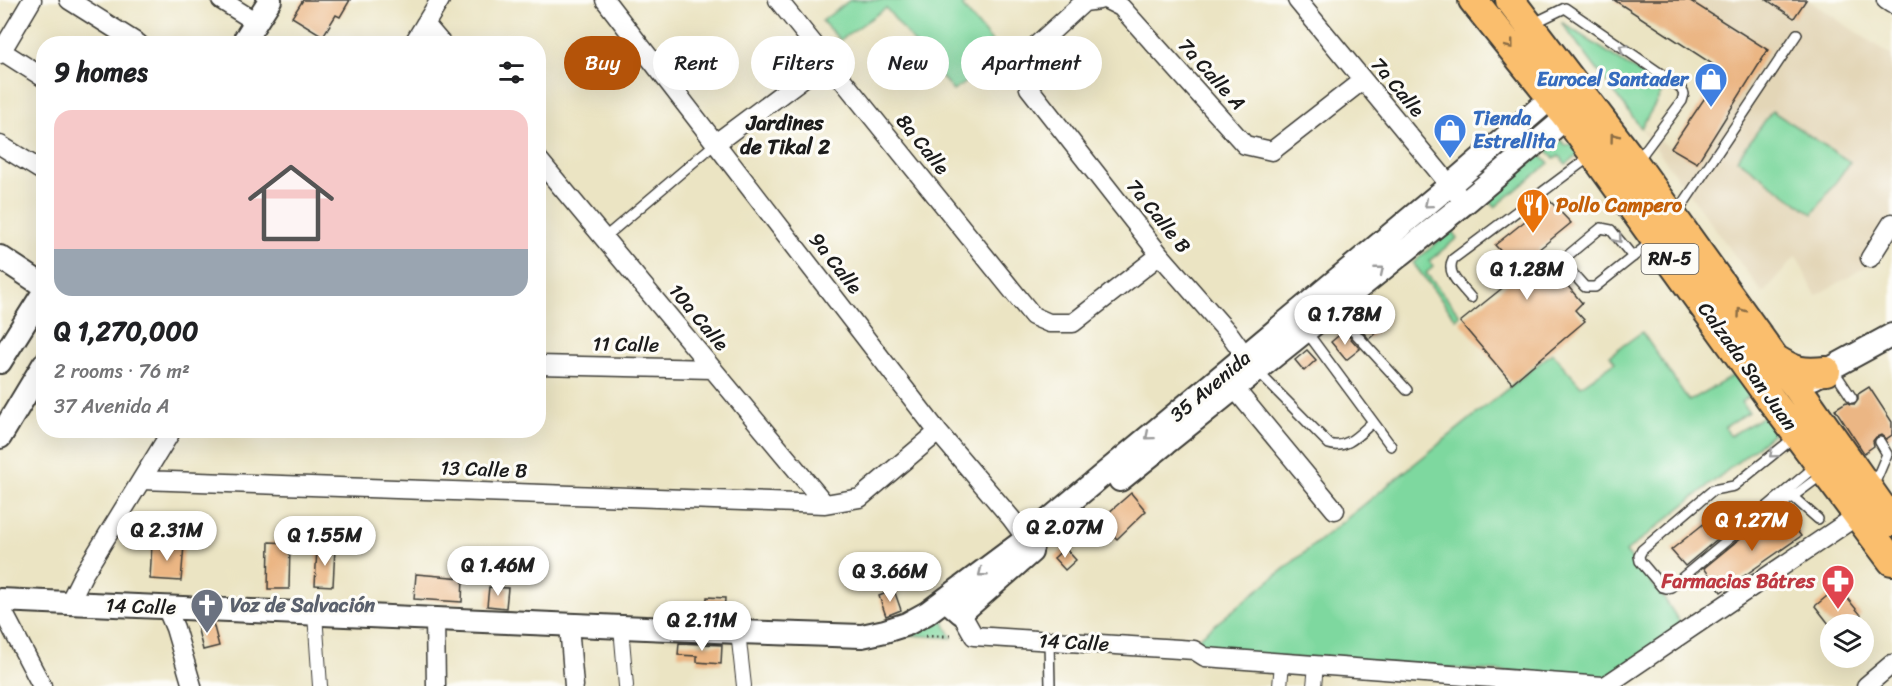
<!DOCTYPE html>
<meta charset="utf-8">
<style>
:root{--surface:#fff;--page:#f6f6f6;--text:#202124;--muted:#757577;--line:#e0e0e0;--accent:#b45309}
body{margin:0;font-family:Sriracha,sans-serif;background:var(--page);color:var(--text);height:100vh;display:flex;flex-direction:column;font-size:22px;white-space:nowrap}
*{box-sizing:border-box;margin:0}
p{font-size:20px;color:var(--muted)}
.icon{flex:none;width:33px;height:33px;fill:none;stroke:currentColor;stroke-width:2;stroke-linecap:round;stroke-linejoin:round}
.map{position:relative;flex:1;overflow:hidden}
.sheet{position:absolute;left:36px;top:36px;width:510px;height:402px;display:flex;flex-direction:column;background:var(--surface);border-radius:24px;box-shadow:0 6px 24px #0002}
.sheet>*{flex:none}
.banner{position:absolute;left:564px;top:36px;width:570px;height:54px;display:flex;gap:12px}
.controls{position:absolute;left:1820px;top:614px;display:grid;gap:12px}
.controls a{display:grid;place-items:center;width:54px;height:54px;border-radius:50%;background:var(--surface);box-shadow:0 6px 24px #0002;font-size:30px}
.price{position:absolute;translate:-50% -51px;padding:0 14px;border-radius:21px;background:#fff;color:#222;font-size:20px;line-height:39px;filter:drop-shadow(0 2px 3px #0008)}
.price::after{content:'';position:absolute;left:50%;top:36px;width:18px;height:14px;margin-left:-9px;background:inherit;clip-path:polygon(0 0,100% 0,50% 100%)}
.price.on{background:var(--accent);color:#fff}
ul{padding:0;list-style:none}
li{display:grid;align-content:center;gap:12px;height:318px;padding:0 18px}
li+li{border-top:2px solid var(--line)}
li span{display:grid;place-items:center;height:186px;border-radius:18px;color:#555}
li>.icon{margin-inline-start:auto}
span .icon{width:108px;height:108px;fill:#fffc;stroke-width:1}
li b{font-size:26px}
h2{display:flex;justify-content:space-between;align-items:center;height:72px;padding:0 18px;font-size:26px}
.chip{padding:0 21px;border-radius:27px;background:var(--surface);box-shadow:0 6px 24px #0002;font-size:21px;line-height:54px}
.chip.on{background:var(--accent);color:#fff}
.map>svg:first-child{display:block}
.built{fill:#e3d6b7}
.green{fill:#7ed89f;stroke:#4d7a5e;stroke-width:1.5}
.building{fill:#ebb684}
.lines{fill:none;stroke-linecap:round;stroke-linejoin:round}
.service-casing{stroke:#3b3a35;stroke-width:12}
.pedestrian-casing{stroke:#3b3a35;stroke-width:16}
.minor-casing{stroke:#3b3a35;stroke-width:21}
.tertiary-casing{stroke:#3b3a35;stroke-width:26}
.primary-casing{stroke:#3b3a35;stroke-width:32}
.path{stroke:#3b3a35;stroke-width:3;stroke-dasharray:1.5 4.5;stroke-linecap:butt}
.service{stroke:#fff;stroke-width:9}
.pedestrian{stroke:#fff;stroke-width:14}
.minor{stroke:#fff;stroke-width:18}
.tertiary{stroke:#fff;stroke-width:22}
.primary{stroke:#fabe6d;stroke-width:28}
.oneway{stroke:#8b6d44}
.oneway2{stroke:#999}
.labels{text-anchor:middle;stroke-width:6;stroke-linejoin:round;paint-order:stroke}
.shield{fill:#fdfcf7;stroke:#605f5e;stroke-width:1.5}
.shield-label{font-size:18px;font-weight:bold;fill:#1c1c1c}
.street-label{font-size:20px;fill:#1c1c1c;stroke:#fdfcf7}
.shop-label{font-size:20px;font-weight:bold;fill:#366cbe;stroke:#fdfcf7;text-anchor:end}
.food-label{font-size:20px;font-weight:bold;fill:#c56008;stroke:#fdfcf7;text-anchor:start}
.health-label{font-size:20px;font-weight:bold;fill:#be3a42;stroke:#fdfcf7;text-anchor:end}
.worship-label{font-size:20px;font-weight:bold;fill:#5b616d;stroke:#fdfcf7;text-anchor:start}
.neighbourhood-label{font-size:21px;font-weight:bold;fill:#1c1c1c;stroke:#fdfcf7}
</style>
<div class="map">
<svg width="1892" height="686" viewBox="0 0 1892 686">
<rect width="100%" height="100%" fill="#fdfcf7"/>
<filter id="ink" filterUnits="userSpaceOnUse"><feTurbulence type="fractalNoise" baseFrequency=".0167" numOctaves="2"/><feDisplacementMap in="SourceGraphic" scale="12" xChannelSelector="R" yChannelSelector="G"/><feConvolveMatrix kernelMatrix="1 2 1 2 8 2 1 2 1" color-interpolation-filters="sRGB"/></filter>
<filter id="wash" filterUnits="userSpaceOnUse"><feTurbulence type="fractalNoise" baseFrequency=".008" numOctaves="4" result="noise"/><feDisplacementMap in="SourceGraphic" scale="24" xChannelSelector="R" yChannelSelector="G"/><feGaussianBlur stdDeviation="1.35" result="paint"/><feColorMatrix in="noise" values="0 0 0 0 0 0 0 0 0 0 0 0 0 0 0 0 0 1.4 0 .05"/><feComposite in="paint" operator="in"/></filter>
<g filter="url(#wash)">
<rect width="100%" height="100%" fill="#ebe4c3"/>
<!-- built -->
<path class="built" d="M1614,0H1808L1892,56V236L1876,261L1816,296L1796,256L1763,294L1641,128L1671,148L1723,71Z"/>
<!-- green -->
<path class="green" d="M850,0H968L962,6L1003,55L953,91L886,8L840,40L822,21Z
M1561,22L1664,89L1641,128Z
M1772,111L1850,162L1813,214L1737,159Z
M1560,139L1565,145L1571,144L1580,154L1566,164L1559,156L1554,159L1547,150Z
M1540,155L1549,163L1495,207L1487,198Z
M1452,230L1457,238L1429,261L1433,267L1426,273L1460,315L1456,319L1413,263Z
M1642,332L1689,401L1742,371L1755,391L1741,402L1749,412L1725,427L1730,436L1771,412L1781,427L1626,552L1664,598L1682,626L1605,678L1210,653L1196,640L1552,353L1581,386L1615,362L1610,355Z
M940,615L952,638L895,634Z"/>
<g id="blocks">
<!-- building -->
<path class="building" d="M303,0H350L340,17L336,15L323,36L292,17Z
M1614,0H1689L1768,50L1697,163L1671,148L1723,71Z
M1767,0H1806L1794,18Z
M1550,201L1571,223L1538,250L1582,303L1575,310L1585,321L1512,383L1460,322L1521,273L1495,245Z
M1374,303L1389,321L1369,339L1354,322Z
M1344,331L1360,349L1346,360L1331,342Z
M1307,350L1316,360L1304,371L1295,360Z
M1869,387L1892,422V435L1886,439L1881,435L1876,437L1873,441L1874,446L1864,453L1835,409L1846,402L1850,404H1855L1858,400V394Z
M1131,493L1146,511L1117,539L1099,521Z
M1727,505L1739,521L1685,566L1671,550Z
M1783,512L1801,536L1721,592L1704,568L1748,532L1750,535Z
M269,542L290,543L289,589H268Z
M152,543L184,545L181,581L150,579Z
M317,548H335L333,586L315,585Z
M1065,548L1076,560L1065,570L1054,558Z
M416,574L463,578L462,602L414,599Z
M489,587L508,588L506,608L487,606Z
M1838,587L1861,615L1849,624H1829L1815,606Z
M894,590L901,610L886,616L879,596Z
M707,597L725,598L724,613L706,612Z
M196,622L213,623L219,646L203,650Z
M679,643L722,645L721,664L697,662V656L678,655Z"/>
</g>
</g>
<g filter="url(#ink)">
<use href="#blocks" fill-opacity="0" stroke="#3b3a35" stroke-width="1.5"/>
<g class="lines">
<defs>
<path id="service" d="M1532,24L1565,8L1680,87L1684,94L1682,101L1638,160
M1675,216L1797,34
M604,238L716,143
M1633,257L1611,230L1601,228L1566,257L1564,261L1566,266L1585,287H1595L1654,240
M1471,298C1462,286 1445,274 1453,259L1592,155
M1333,309L1407,390
M1306,331L1391,446
M1832,368L1852,398
M1257,371L1329,444C1347,450 1360,433 1373,422
M1796,436L1734,486L1713,490L1642,550L1639,556L1640,561L1662,587L1666,588L1671,587L1817,465
M1873,487L1887,454L1880,442
M1792,496L1818,519
M1760,521L1823,474
M1049,641L1050,686"/>
<path id="pedestrian" d="M315,614L320,686
M621,627L626,686
M738,632L744,686
M1280,686L1282,663
M1314,686L1316,666"/>
<path id="minor" d="M69,0L139,44
M221,0L256,22
M605,0L938,432L1011,518L1034,549
M778,0L1033,316L1049,323H1073L1160,255
M1099,0L1084,2L1028,53L1025,72L1029,88L1160,255L1231,336L1253,367
M1107,0L1121,7L1245,145L1272,151L1363,80
M1297,0L1458,195
M1886,0L1892,4
M425,24L442,44
M413,44L440,0
M0,50L44,78
M0,54L32,0
M716,143L826,61
M0,145L44,172
M538,159L825,504
M1870,258L1892,223
M538,365L713,369
M1235,389L1335,510
M142,480L825,504L860,498L938,432
M69,603L83,575L172,430
M0,606L42,686
M166,607L175,628L192,686
M961,613L974,636L1179,649L1194,650L1205,657L1603,686
M435,619L436,686
M569,625L574,686
M1605,686L1858,515
M1866,686L1892,664"/>
<path id="tertiary" d="M242,44L270,0
M0,257L44,286
M0,362L44,292
M1813,378L1892,335
M0,437L44,364
M1120,480L1465,203L1567,117
M0,600L738,632L862,636L885,631L907,624L927,613L1026,539L1450,185L1552,97
M946,600L961,613L1031,552"/>
<path id="primary" d="M1473,0L1567,117L1772,401L1892,561
M1510,0L1635,164L1775,359L1797,387L1892,522
M1775,359C1796,372 1802,373 1826,371"/>
</defs>
<!-- service casing -->
<use href="#service" class="service-casing"/>
<!-- pedestrian casing -->
<use href="#pedestrian" class="pedestrian-casing"/>
<!-- minor casing -->
<use href="#minor" class="minor-casing"/>
<!-- tertiary casing -->
<use href="#tertiary" class="tertiary-casing"/>
<!-- primary casing -->
<use href="#primary" class="primary-casing"/>
<!-- path -->
<path class="path" d="M925,636H955"/>
<!-- service -->
<use href="#service" class="service"/>
<!-- pedestrian -->
<use href="#pedestrian" class="pedestrian"/>
<!-- minor -->
<use href="#minor" class="minor"/>
<!-- tertiary -->
<use href="#tertiary" class="tertiary"/>
<!-- primary -->
<use href="#primary" class="primary"/>
</g>
<!-- one-way arrows -->
<defs><path id="oneway-chevron" d="M-2-3.5L2.5 0L-2 3.5" fill="none" stroke-width="1.6" stroke-linecap="round" stroke-linejoin="round" transform="scale(1.5)"/></defs>
<g class="oneway">
<use href="#oneway-chevron" transform="translate(1510 45) rotate(51)"/>
<use href="#oneway-chevron" transform="translate(1614 137) rotate(-127)"/>
<use href="#oneway-chevron" transform="translate(1741 312) rotate(-126)"/>
</g>
<g class="oneway2">
<use href="#oneway-chevron" transform="translate(1623 48) rotate(-145)"/>
<use href="#oneway-chevron" transform="translate(1428 204) rotate(140)"/>
<use href="#oneway-chevron" transform="translate(1618 239) rotate(50)"/>
<use href="#oneway-chevron" transform="translate(1380 270) rotate(-39)"/>
<use href="#oneway-chevron" transform="translate(1149 436) rotate(140)"/>
<use href="#oneway-chevron" transform="translate(1773 454) rotate(140)"/>
<use href="#oneway-chevron" transform="translate(982 573) rotate(142)"/>
</g>
</g>
<!-- icons -->
<defs>
<symbol id="shop-pin" viewBox="-11 -11 22 30"><path d="M0 17L-7.5 6A9.5 9.5 0 1 1 7.5 6Z" fill="#3f7fe0" stroke="#fdfcf7"/><path d="M-5-2.5h2.3a2.7 3.5 0 0 1 5.4 0H5L5.5 6h-11ZM-1.5-2.5h3a1.5 2.3 0 0 0-3 0Z" fill="#fff"/></symbol>
<symbol id="restaurant-pin" viewBox="-11 -11 22 30"><path d="M0 17L-7.5 6A9.5 9.5 0 1 1 7.5 6Z" fill="#e8710a" stroke="#fdfcf7"/><path d="M-5-6h1v4h1v-4h1v4h1v-4h1v5L-1.5 .5V6h-2V.5L-5-1ZM5-6V6H3V1.5H1.5Q1.5-4 5-6Z" fill="#fff"/></symbol>
<symbol id="pharmacy-pin" viewBox="-11 -11 22 30"><path d="M0 17L-7.5 6A9.5 9.5 0 1 1 7.5 6Z" fill="#e0444e" stroke="#fdfcf7"/><path d="M-2-6h4v4h4v4h-4v4h-4v-4h-4v-4h4Z" fill="#fff"/></symbol>
<symbol id="church-pin" viewBox="-11 -11 22 30"><path d="M0 17L-7.5 6A9.5 9.5 0 1 1 7.5 6Z" fill="#6b7280" stroke="#fdfcf7"/><path d="M-1.2-6h2.4v3.5h3.3v2.4h-3.3V6h-2.4V-.1h-3.3v-2.4h3.3Z" fill="#fff"/></symbol>
</defs>
<g fill-rule="evenodd">
<use href="#shop-pin" x="1692" y="60" width="38" height="52"/>
<use href="#shop-pin" x="1431" y="111" width="38" height="52"/>
<use href="#restaurant-pin" x="1514" y="186" width="38" height="52"/>
<use href="#pharmacy-pin" x="1819" y="562" width="38" height="52"/>
<use href="#church-pin" x="188" y="586" width="38" height="52"/>
</g>
<g class="labels">
<!-- shield labels -->
<rect class="shield" x="1641.5" y="244" width="57" height="30" rx="4.5"/>
<g class="shield-label">
<text x="1670" y="265">RN-5</text>
</g>
<!-- street labels -->
<g class="street-label">
<text transform="translate(1212 74) rotate(48)" y="7">7a Calle A</text>
<text transform="translate(1398 87) rotate(50)" y="7">7a Calle</text>
<text transform="translate(923 144) rotate(51)" y="7">8a Calle</text>
<text transform="translate(1159 216) rotate(51)" y="7">7a Calle B</text>
<text transform="translate(836 263) rotate(52)" y="7">9a Calle</text>
<text transform="translate(699 317) rotate(50)" y="7">10a Calle</text>
<text transform="translate(626 344) rotate(1)" y="7">11 Calle</text>
<text transform="translate(1748 366) rotate(54)" y="7">Calzada San Juan</text>
<text transform="translate(1210 386) rotate(-40)" y="7">35 Avenida</text>
<text transform="translate(484 469) rotate(2)" y="7">13 Calle B</text>
<text transform="translate(141 606) rotate(2)" y="7">14 Calle</text>
<text transform="translate(1074 642) rotate(3)" y="7">14 Calle</text>
</g>
<!-- shop labels -->
<g class="shop-label">
<text x="1688" y="86">Eurocel Santader</text>
<text x="1473" y="125" text-anchor="start">Tienda<tspan x="1473" dy="23">Estrellita</tspan></text>
</g>
<!-- food labels -->
<g class="food-label">
<text x="1556" y="212">Pollo Campero</text>
</g>
<!-- health labels -->
<g class="health-label">
<text x="1815" y="588">Farmacias Bátres</text>
</g>
<!-- worship labels -->
<g class="worship-label">
<text x="230" y="612">Voz de Salvación</text>
</g>
<!-- neighbourhood labels -->
<g class="neighbourhood-label">
<text x="785" y="130">Jardines<tspan x="785" dy="24">de Tikal 2</tspan></text>
</g>
</g>
</svg>
<div class="controls">
<a><svg class="icon" aria-label="layers" viewBox="0 0 24 24"><path d="M12 4l9 5-9 5-9-5zM3 14l9 5 9-5"/></svg></a>
</div>
<b class="price" style="left:1527px;top:301px">Q 1.28M</b>
<b class="price" style="left:1345px;top:346px">Q 1.78M</b>
<b class="price on" style="left:1752px;top:552px">Q 1.27M</b>
<b class="price" style="left:1065px;top:559px">Q 2.07M</b>
<b class="price" style="left:167px;top:562px">Q 2.31M</b>
<b class="price" style="left:325px;top:567px">Q 1.55M</b>
<b class="price" style="left:498px;top:597px">Q 1.46M</b>
<b class="price" style="left:890px;top:603px">Q 3.66M</b>
<b class="price" style="left:702px;top:652px">Q 2.11M</b>
<div class="banner">
<a class="chip on">Buy</a>
<a class="chip">Rent</a>
<a class="chip">Filters</a>
<a class="chip">New</a>
<a class="chip">Apartment</a>
</div>
<section class="sheet">
<h2>9 homes<svg class="icon" aria-label="filters" viewBox="0 0 24 24"><path d="M4 7h16M4 17h16"/><circle cx="9" cy="7" r="2"/><circle cx="15" cy="17" r="2"/></svg></h2>
<ul>
<li><span style="background:linear-gradient(#f6c9c9 75%,#9aa5b1 0)"><svg class="icon" aria-label="home" viewBox="0 0 24 24"><path d="M3 11l9-7 9 7M6 9v11h12V9"/></svg></span><div><b>Q 1,270,000</b><p>2 rooms · 76 m²</p><p>37 Avenida A</p></div></li>
</ul>
</section>
</div>
